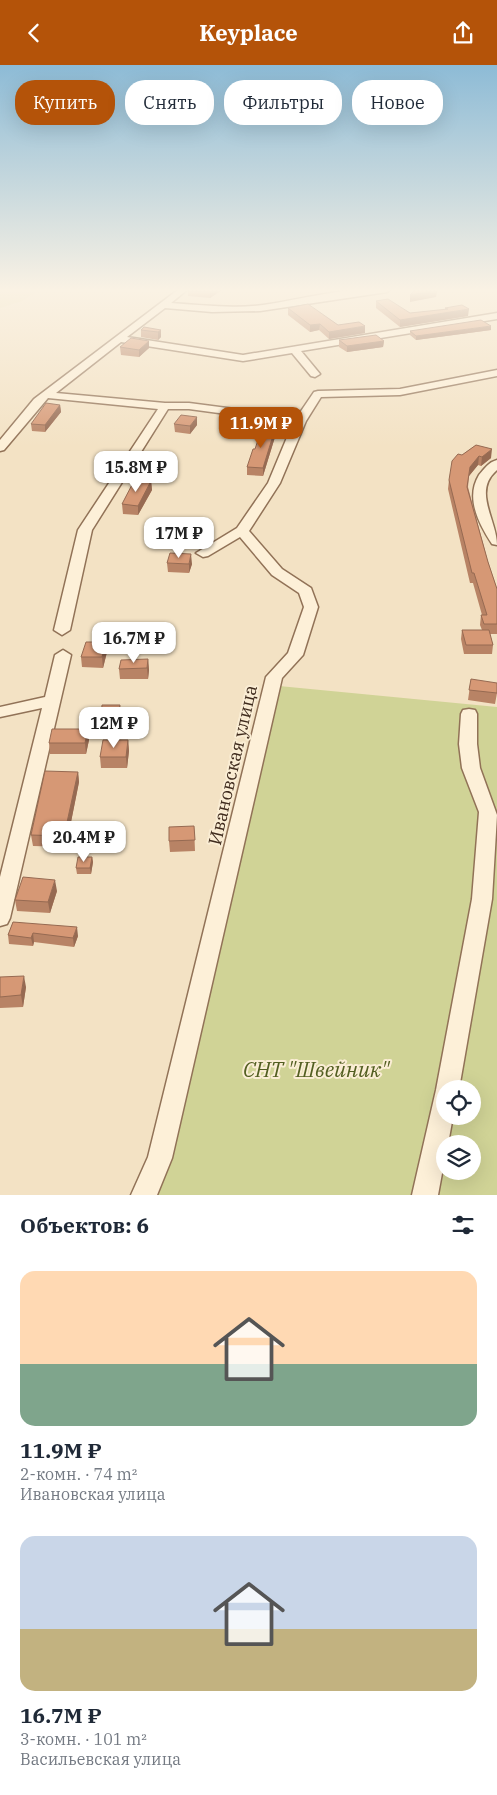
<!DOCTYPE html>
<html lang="ru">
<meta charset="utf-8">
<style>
:root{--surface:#fff;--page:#f6f6f7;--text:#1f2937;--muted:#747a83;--accent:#b45309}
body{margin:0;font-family:"IBM Plex Serif",serif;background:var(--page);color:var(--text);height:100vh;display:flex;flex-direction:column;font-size:19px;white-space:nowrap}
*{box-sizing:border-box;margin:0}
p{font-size:16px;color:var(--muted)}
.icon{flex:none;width:28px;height:28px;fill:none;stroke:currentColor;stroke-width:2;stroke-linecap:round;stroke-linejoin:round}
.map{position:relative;height:1130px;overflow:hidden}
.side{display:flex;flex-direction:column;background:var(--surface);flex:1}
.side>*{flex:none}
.guide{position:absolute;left:15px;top:15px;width:468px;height:45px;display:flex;gap:10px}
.buttons{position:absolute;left:436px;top:1015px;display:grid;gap:10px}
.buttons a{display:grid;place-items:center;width:45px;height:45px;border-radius:50%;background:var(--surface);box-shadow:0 5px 20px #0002;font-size:25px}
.price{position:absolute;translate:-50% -42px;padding:0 11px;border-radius:10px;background:#fff;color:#222;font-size:16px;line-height:32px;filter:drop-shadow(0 1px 2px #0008)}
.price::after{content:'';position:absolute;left:50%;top:30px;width:15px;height:11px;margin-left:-8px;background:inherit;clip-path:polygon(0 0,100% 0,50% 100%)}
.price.on{background:var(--accent);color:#fff}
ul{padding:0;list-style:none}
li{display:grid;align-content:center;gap:10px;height:265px;padding:0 20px}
li span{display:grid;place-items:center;height:155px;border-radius:15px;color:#555}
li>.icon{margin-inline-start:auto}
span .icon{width:90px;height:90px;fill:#fffc;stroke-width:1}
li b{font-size:21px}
h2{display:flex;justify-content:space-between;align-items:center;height:60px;padding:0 20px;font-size:21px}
.chip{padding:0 18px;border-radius:20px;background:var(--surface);box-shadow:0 5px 20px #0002;font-size:18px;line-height:45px}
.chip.on{background:var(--accent);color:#fff}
header{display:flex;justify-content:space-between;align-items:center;height:65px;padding:0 20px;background:var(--accent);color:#fff;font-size:22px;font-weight:700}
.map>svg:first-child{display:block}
.farmland{fill:#eaddb0}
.green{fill:#d0d396;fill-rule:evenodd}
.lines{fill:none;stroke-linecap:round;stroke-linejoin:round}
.minor-casing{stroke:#917257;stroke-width:3}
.minor{fill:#fdf0d8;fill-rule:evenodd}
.wall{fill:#b88365}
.shaded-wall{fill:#966a52}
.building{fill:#d69875;stroke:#966a52}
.labels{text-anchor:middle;stroke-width:4;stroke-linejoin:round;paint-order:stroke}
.street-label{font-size:18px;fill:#3f2b1d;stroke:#faedd4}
.near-park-label{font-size:21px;font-style:italic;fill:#525e21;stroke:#faedd4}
</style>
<header><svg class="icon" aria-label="back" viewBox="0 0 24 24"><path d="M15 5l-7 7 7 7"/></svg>Keyplace<svg class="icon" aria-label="share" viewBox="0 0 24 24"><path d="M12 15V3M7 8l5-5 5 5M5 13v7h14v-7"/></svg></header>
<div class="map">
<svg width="497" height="1130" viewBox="0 0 497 1130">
<rect width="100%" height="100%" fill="#f3e2c4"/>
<!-- farmland -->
<path class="farmland" d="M0,224H42L22,236L0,243Z"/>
<!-- green -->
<path class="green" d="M279,621L497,642V1130H155ZM445,1024H472V1051H445ZM445,1079H472V1106H445Z"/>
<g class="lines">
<defs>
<path id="minor" d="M179,224H188L171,238C201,240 233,244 263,240C304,234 350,221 391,224L387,227L260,246L212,247L165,243L127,272L243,290L497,248V254L301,286L320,309L315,312L311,311L292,288L243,296L121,277L56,328L165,338H189L297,352L314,327L318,326L400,324L497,305V311L400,330L321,332L306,356L280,418L249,466L282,504L311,523L318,542L303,590L282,613L172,1093L157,1130H131L148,1092L266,612L288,588L304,542L299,528L272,510L240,472L208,491L203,492L196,488L237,463L268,418L293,358L189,344H168L92,465L70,565L62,570L54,565L78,465L158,344L48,333L4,385L0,386V375L34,334Z
M497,395V405C472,426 497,455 497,480L492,479C479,459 465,433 479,410C484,404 489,397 497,395Z
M63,585L71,590L10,853L7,859L0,861V812L42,643L0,652V642L45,632L55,590Z
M469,644L475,645L477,649V679L480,703L497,750L492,834L459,1024H445V1051H453L448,1079H445V1092L438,1130H412L436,1025L472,834L479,747L462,703L459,679L461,649L463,645Z"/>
</defs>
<!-- minor casing -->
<use href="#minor" class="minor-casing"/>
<!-- minor -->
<use href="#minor" class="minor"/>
</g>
<!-- wall -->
<path class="wall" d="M222,225L210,233L188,231V226Z
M376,236L410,248L445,245V243L468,251L400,262L376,243Z
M288,243L338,260L365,268L329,274L319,265L310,267L288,250Z
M141,265H161V272L158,275L141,272Z
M491,265L416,275L410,270V266Z
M339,275L384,276L383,282L347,287L339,282Z
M149,276V283L139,292L121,290L120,282Z
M60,340L61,347L45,367L32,366L31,359Z
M174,359L197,360L190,369L175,367Z
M275,372L263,411L247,410V402Z
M476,380L491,393L481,401L478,400L469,411L468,422L488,497L497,524V569H490L493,580L492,589H464L461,574L462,565H482L480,560L481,550H482L473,518H470L448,424L449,415L462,390Z
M151,416L152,425L138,450L123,449L122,439Z
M167,498L192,499L189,508L168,507Z
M106,577L107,587L103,603L82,602L81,592Z
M148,594L149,605L148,614H120L119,604Z
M471,614L497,628L495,639L468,635Z
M121,651L119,664H102L101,654Z
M88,664L89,675L86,689H50L49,678Z
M128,675L129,686L127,703H101L100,692Z
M78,707L79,717L66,782L33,781L31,770Z
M194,761L195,786L170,787L169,776Z
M92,792L93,797L91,809H77L76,803Z
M57,826L50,848L17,846L15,835Z
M13,857L78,871L74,882L34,877L33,881L9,879L8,870Z
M0,912L26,922L23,942L0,943Z"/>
<!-- shaded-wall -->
<path class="shaded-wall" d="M215,224H222V225L210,233V227Z
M434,224H439L437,227L436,232L410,237V230Z
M469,244L468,251L400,262V255Z
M320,259L319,265L310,267V260Z
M365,261V268L329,274V267Z
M491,261V265L416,275V271Z
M161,265V272L158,275V267Z
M149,276V283L139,292V285Z
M384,276L383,282L347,287V281Z
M60,340L61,347L45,367V360Z
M197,352V360L190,369V361Z
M275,364V372L263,411V403Z
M492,384L491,393L481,401L482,392Z
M479,391L478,400L469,411L470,402Z
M151,416L152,425L138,450V441Z
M191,489L192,499L189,508V499Z
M106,577L107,587L103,603L102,592Z
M148,594L149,605L148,614L147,603Z
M120,640L121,651L119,664L118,654Z
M88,664L89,675L86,689L85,678Z
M128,675L129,686L127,703L126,692Z
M78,707L79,717L66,782L64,771Z
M92,792L93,797L91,809L90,803Z
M55,815L57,826L50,848L48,837Z
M77,862L78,871L74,882L73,873Z
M33,868L34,877L33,881L31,873Z
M24,911L26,922L23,942L21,930Z"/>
<!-- building -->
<path class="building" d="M191,224H215L210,227L188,226Z
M416,224H434L437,225L410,230Z
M388,234L410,248L448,244L445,243L462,240L469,244L400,255L376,236Z
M308,239L338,260L359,257L365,261L329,267L320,259L310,260L288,243Z
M481,255L491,261L416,271L410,266Z
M144,262L161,265L158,267L141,265Z
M376,270L384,276L347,281L339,275Z
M131,273L149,276L139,285L120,282Z
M46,338L60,340L45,360L31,359Z
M181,350L197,352L190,361L174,359Z
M262,363L275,364L263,403L247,402L253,384H255Z
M476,380L492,384L482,392L479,391L470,402L467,422L488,497L497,524V559H484L481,550H487L474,508H472L449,415L452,396L458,389L462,390Z
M135,414L151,416L138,441L122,439Z
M170,488L191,489L189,499L167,498Z
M462,565H489L493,580H466Z
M86,577H106L102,592H81Z
M148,594L147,603L119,604L121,595Z
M471,614L497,618V628L469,625Z
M102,640H120L118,654H101Z
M52,664H88L85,678H49Z
M103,675H128L126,692H100Z
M45,706L78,707L64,771L31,770Z
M194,761L195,775L169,776V762Z
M78,792H92L90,803H76Z
M23,812L55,815L48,837L15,835Z
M13,857L77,862L73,873L33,868L31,873L8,870Z
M24,911L21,930L0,932V912Z"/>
<!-- sky -->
<linearGradient id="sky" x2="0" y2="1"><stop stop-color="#8dbbd6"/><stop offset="0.59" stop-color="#faf2e4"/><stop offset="1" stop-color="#faf2e4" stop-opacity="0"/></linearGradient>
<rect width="497" height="382" fill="url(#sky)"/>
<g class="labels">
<!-- street labels -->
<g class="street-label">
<text transform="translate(233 700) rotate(-77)" y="6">Ивановская улица</text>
</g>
<!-- near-park labels -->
<g class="near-park-label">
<text x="316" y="1012">СНТ "Швейник"</text>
</g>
</g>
</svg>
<div class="buttons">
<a><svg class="icon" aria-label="locate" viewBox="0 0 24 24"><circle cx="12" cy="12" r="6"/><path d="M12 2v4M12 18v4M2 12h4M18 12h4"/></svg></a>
<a><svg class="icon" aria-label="layers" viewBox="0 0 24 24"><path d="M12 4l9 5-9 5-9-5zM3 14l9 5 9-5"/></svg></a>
</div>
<b class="price on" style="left:261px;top:384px">11.9M ₽</b>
<b class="price" style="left:136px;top:428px">15.8M ₽</b>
<b class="price" style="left:179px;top:494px">17M ₽</b>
<b class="price" style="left:134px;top:599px">16.7M ₽</b>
<b class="price" style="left:114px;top:684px">12M ₽</b>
<b class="price" style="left:84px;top:798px">20.4M ₽</b>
<div class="guide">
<a class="chip on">Купить</a>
<a class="chip">Снять</a>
<a class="chip">Фильтры</a>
<a class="chip">Новое</a>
</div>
</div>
<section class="side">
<h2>Объектов: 6<svg class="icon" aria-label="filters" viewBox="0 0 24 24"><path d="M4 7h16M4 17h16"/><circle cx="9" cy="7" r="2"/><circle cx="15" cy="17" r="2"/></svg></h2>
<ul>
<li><span style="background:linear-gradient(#ffd9b3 60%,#7fa58c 0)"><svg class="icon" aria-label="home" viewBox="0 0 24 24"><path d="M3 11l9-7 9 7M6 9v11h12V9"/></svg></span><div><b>11.9M ₽</b><p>2-комн. · 74 m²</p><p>Ивановская улица</p></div></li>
<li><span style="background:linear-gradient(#c9d6e8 60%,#c2b280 0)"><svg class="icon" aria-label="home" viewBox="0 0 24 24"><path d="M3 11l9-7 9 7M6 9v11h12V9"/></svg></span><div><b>16.7M ₽</b><p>3-комн. · 101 m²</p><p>Васильевская улица</p></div></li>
</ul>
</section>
